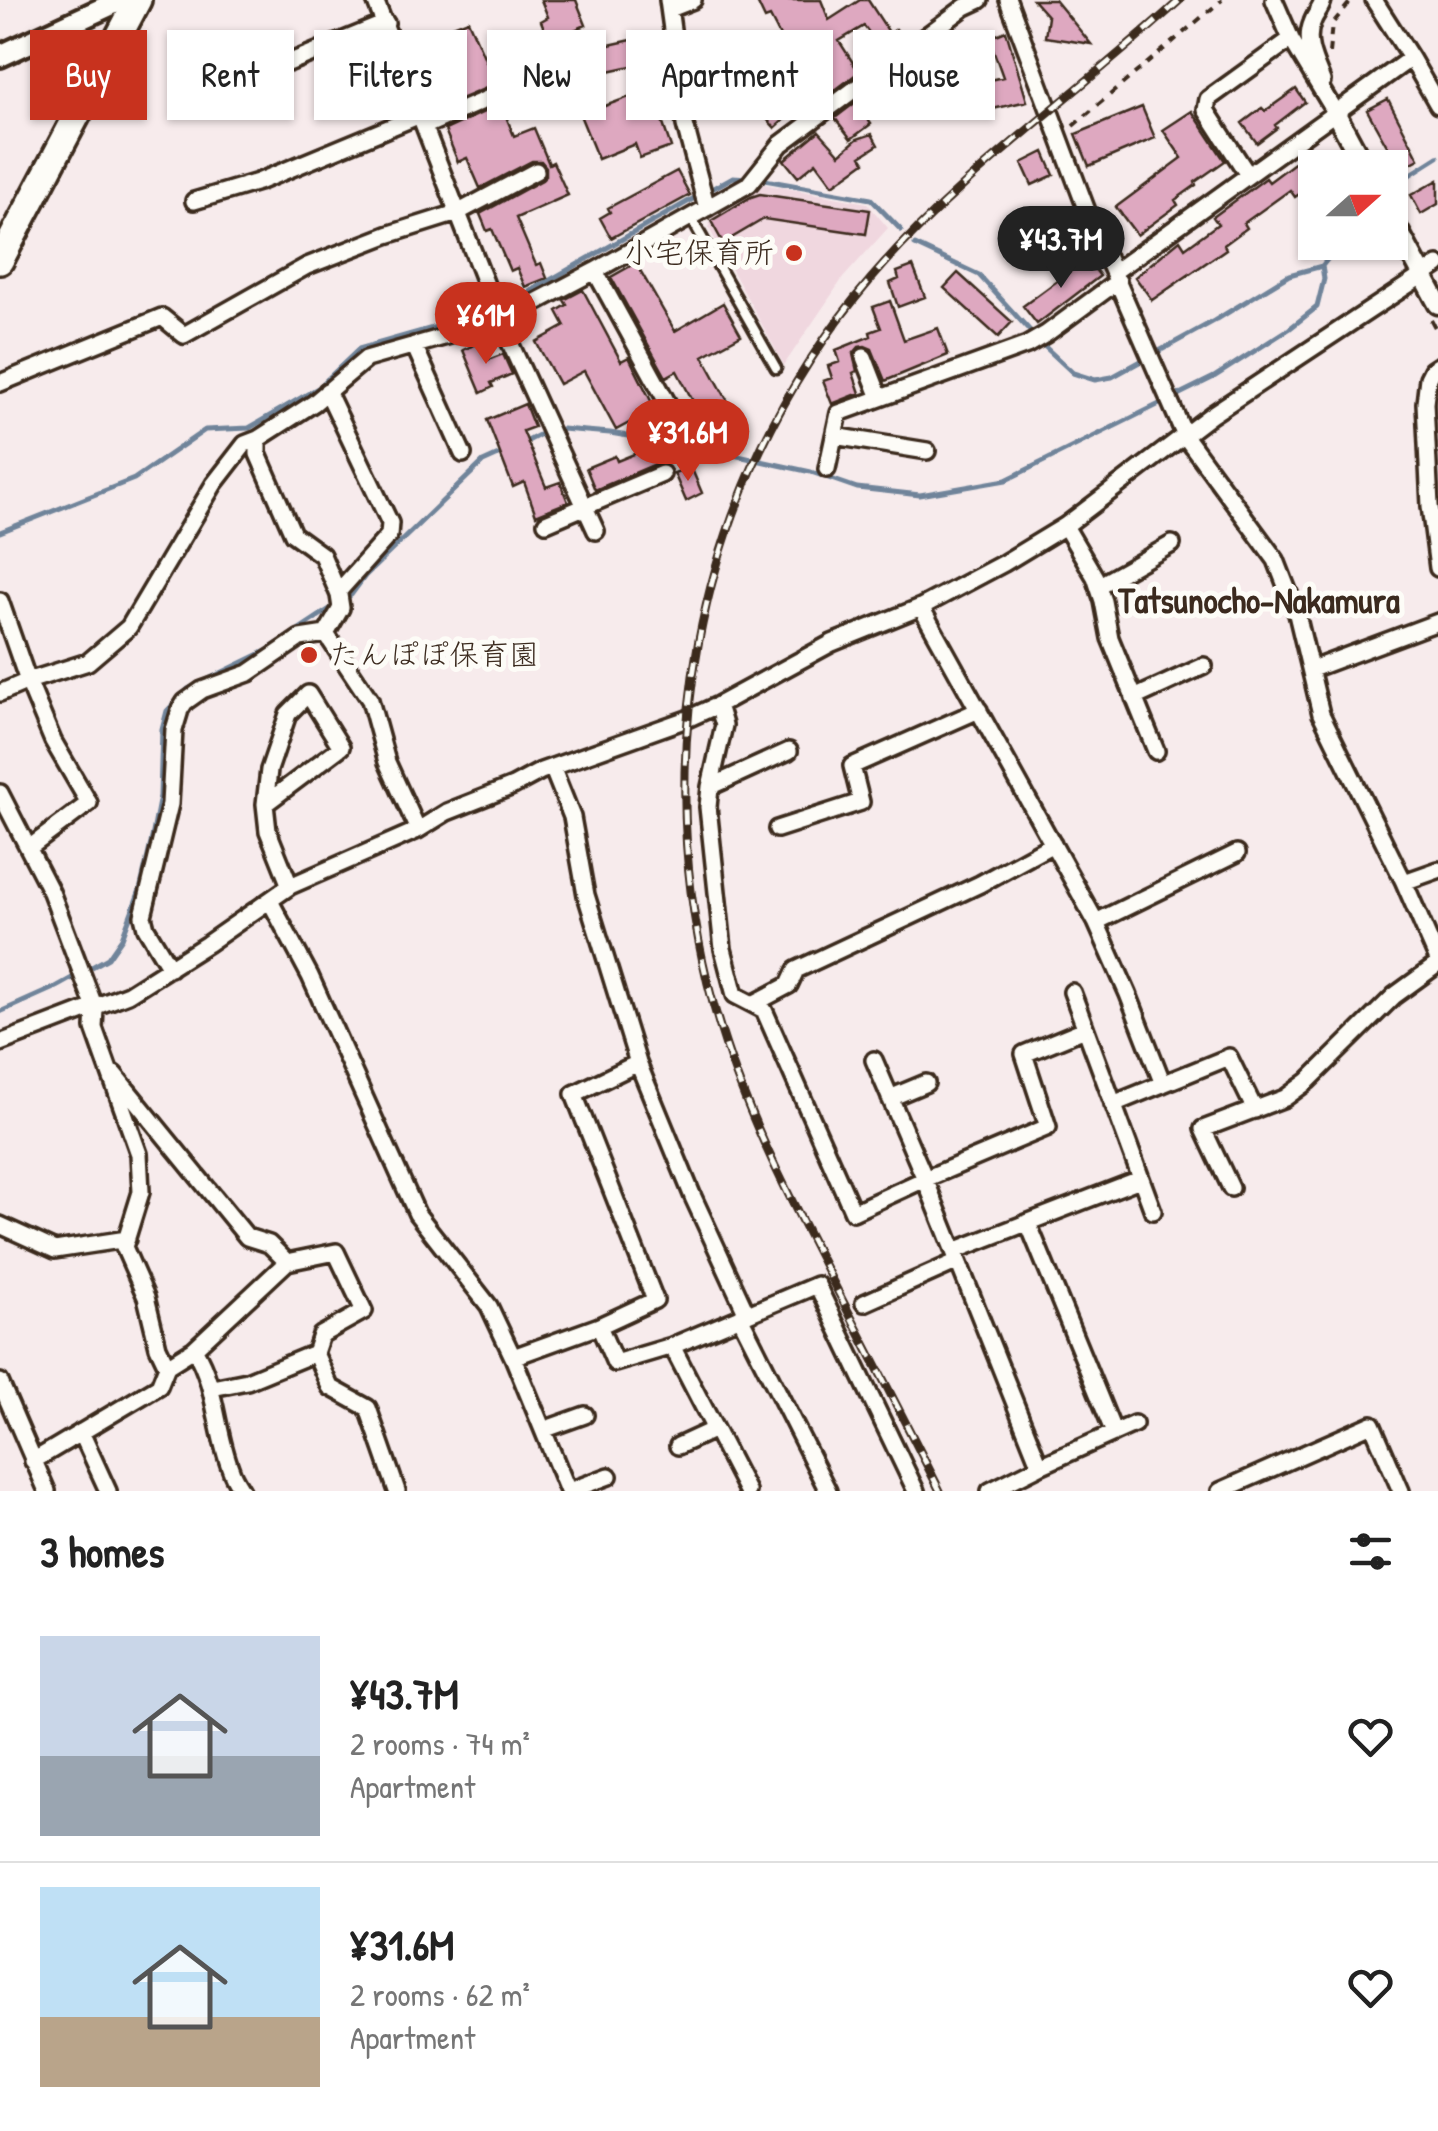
<!DOCTYPE html>
<meta charset="utf-8">
<style>
:root{--surface:#fff;--page:#f6f6f6;--text:#222;--muted:#767676;--line:#e0e0e0;--accent:#c8321e}
body{margin:0;font-family:"Patrick Hand","Klee One",sans-serif;background:var(--page);color:var(--text);height:100vh;display:flex;flex-direction:column;font-size:38px;white-space:nowrap}
*{box-sizing:border-box;margin:0}
p{font-size:32px;color:var(--muted)}
.icon{flex:none;width:55px;height:55px;fill:none;stroke:currentColor;stroke-width:2;stroke-linecap:round;stroke-linejoin:round}
.map{position:relative;height:1491px;overflow:hidden}
.panel{display:flex;flex-direction:column;background:var(--surface);flex:1}
.panel>*{flex:none}
.top-card{position:absolute;left:30px;top:30px;width:1380px;height:90px;display:flex;gap:20px}
.needle{width:65px;rotate:69deg}
.buttons{position:absolute;left:1298px;top:150px;display:grid;gap:20px}
.buttons a{display:grid;place-items:center;width:110px;height:110px;border-radius:0px;background:var(--surface);box-shadow:0 2px 8px #0004;font-size:50px}
.price{position:absolute;translate:-50% -85px;padding:0 22px;border-radius:35px;background:var(--accent);color:#fff;font-size:32px;line-height:65px;filter:drop-shadow(0 2px 5px #0008)}
.price::after{content:'';position:absolute;left:50%;top:60px;width:30px;height:22px;margin-left:-15px;background:inherit;clip-path:polygon(0 0,100% 0,50% 100%)}
.price.active{background:#222;color:#fff}
ul{padding:0;list-style:none}
li{display:flex;align-items:center;gap:30px;height:250px;padding:0 40px}
li+li{border-top:2px solid var(--line)}
li span{display:grid;place-items:center;flex:none;width:280px;height:200px;border-radius:0px;color:#555}
li>.icon{margin-inline-start:auto}
span .icon{width:120px;height:120px;fill:#fffc;stroke-width:1}
li b{font-size:42px}
h2{display:flex;justify-content:space-between;align-items:center;height:120px;padding:0 40px;font-size:42px}
.tag{padding:0 35px;border-radius:0px;background:var(--surface);box-shadow:0 2px 8px #0004;font-size:35px;line-height:90px}
.tag.active{background:var(--accent);color:#fff}
.map>svg:first-child{display:block}
.built{fill:#f0d7df}
.lines{fill:none;stroke-linecap:round;stroke-linejoin:round}
.stream{stroke:#6f849a;stroke-width:5}
.building{fill:#dea8c0;stroke:#3b2a1e;stroke-width:2.5}
.service-casing{stroke:#3b2a1e;stroke-width:15}
.minor-casing{stroke:#3b2a1e;stroke-width:22}
.tertiary-casing{stroke:#3b2a1e;stroke-width:25}
.secondary-casing{stroke:#3b2a1e;stroke-width:28}
.trunk-casing{stroke:#3b2a1e;stroke-width:32}
.path{stroke:#3b2a1e;stroke-width:4;stroke-dasharray:8 8;stroke-linecap:butt}
.service{stroke:#fdfcf7;stroke-width:8}
.minor{stroke:#fdfcf7;stroke-width:15}
.tertiary{stroke:#fdfcf7;stroke-width:18}
.secondary{stroke:#fdfcf7;stroke-width:20}
.trunk{stroke:#fdfcf7;stroke-width:25}
.rail-casing{stroke:#3b2a1e;stroke-width:9}
.rail{stroke:#fdfcf7;stroke-width:5;stroke-dasharray:15;stroke-linecap:butt}
.poi-dot{fill:#c8321e;stroke:#fdfcf7;stroke-width:4}
.labels{text-anchor:middle;stroke-width:10;stroke-linejoin:round;paint-order:stroke}
.poi-label{font-size:30px;fill:#3b2a1e;stroke:#fdfcf7;text-anchor:end}
.quarter-label{font-size:35px;font-weight:bold;fill:#3b2a1e;stroke:#fdfcf7}
</style>
<div class="map">
<svg width="1438" height="1491" viewBox="0 0 1438 1491">
<rect width="100%" height="100%" fill="#f7ebec"/>
<filter id="ink" filterUnits="userSpaceOnUse"><feTurbulence type="fractalNoise" baseFrequency=".01" numOctaves="2"/><feDisplacementMap in="SourceGraphic" scale="20" xChannelSelector="R" yChannelSelector="G"/><feConvolveMatrix kernelMatrix="1 2 1 2 8 2 1 2 1" color-interpolation-filters="sRGB"/></filter>
<g filter="url(#ink)">
<!-- built -->
<path class="built" d="M764,184L867,203L888,228L843,278L784,365L709,228L711,214Z"/>
<g class="lines">
<!-- stream -->
<path class="stream" d="M759,179L871,199L901,230
M708,191L733,177L748,178
M1390,192L1408,176L1438,157
M915,245L979,275L1043,345L1073,373L1095,380L1112,377L1214,321L1289,275L1322,266
M522,444L541,434L562,429L610,433L706,449L811,472L857,488L920,495L1006,480L1214,377L1289,329L1317,307L1324,279L1322,266L1341,242
M0,532L134,479L205,430L249,428L318,388L359,349L482,314L508,304L698,196
M0,1012L56,987L108,958L122,938L140,890L151,843L160,796L162,730L167,711L188,689L266,651L351,595L365,576L483,462L503,453"/>
</g>
<!-- building -->
<path class="building" d="M541,0H576L586,25L549,41L541,21L548,17Z
M756,0H821L829,20L860,0H868L890,34L896,29L904,39L884,53L864,26L839,41L859,72L822,100L781,46L784,44L770,17L765,19Z
M1033,0H1055L1091,44L1045,37L1048,17Z
M468,20L496,84L437,109L416,60L411,62L404,45Z
M1006,31L1027,101L963,116L957,87L1003,77L989,38Z
M654,35L659,60L567,80L572,94L543,104L528,63Z
M926,53L942,74L925,86L910,64Z
M758,64L798,107L775,128L735,84Z
M651,89L671,147L640,158L635,144L598,159L580,115Z
M1296,89L1305,102L1275,125L1277,128L1257,143L1242,123L1262,108L1265,111Z
M1388,99L1419,159L1400,169L1367,110Z
M856,102L871,124L851,139L835,118Z
M501,104L514,136L534,128L549,164L553,162L568,195L516,218L536,265L541,263L547,278L525,287L517,268L510,271L492,229L487,231L480,214L542,180L546,176V167L541,161H532L480,188L467,158L458,162L445,130Z
M1142,107L1155,138L1089,166L1076,134Z
M1192,111L1225,161L1195,182L1196,185L1175,200L1178,205L1137,235L1116,207L1182,158L1163,130Z
M819,131L840,154L857,139L872,134L878,145L861,156L865,162L833,185L816,162L798,177L784,160Z
M1326,149L1340,168H1315V211L1301,193L1295,197L1290,190L1244,223L1247,228L1224,245L1226,249L1152,300L1135,277L1180,240L1185,248L1218,224L1213,217L1266,178L1269,182L1301,158L1305,164Z
M1044,152L1054,175L1032,185L1022,163Z
M677,171L690,195L611,238L600,218L610,212L608,208Z
M1438,180V204L1421,214L1411,195Z
M760,194L870,210L866,234L764,219L723,243L711,221L751,197Z
M1087,259L1100,276L1037,324L1023,306Z
M636,263L675,331L723,303L741,335L703,356L731,407L704,422L677,371L666,377L611,277Z
M913,266L925,297L898,307L890,283L899,279L897,272Z
M958,273L1012,322L998,337L944,288Z
M583,290L621,361L629,357L655,409L616,430L584,371L559,384L536,342L565,326L557,311L567,305L564,300Z
M890,301L904,340L938,328L948,355L885,381L872,349L865,346L859,347L853,354L857,371L853,373L860,393L832,404L823,381L832,378L828,366L840,362L836,350L871,336L870,332L881,328L873,307Z
M480,342L488,360L503,354L512,374L491,383L493,387L481,393L463,350Z
M525,404L534,427L523,431L546,487L560,482L568,502L536,515L524,482L513,487L487,420Z
M651,447L658,463L595,490L586,468L615,456L617,461Z
M691,467L702,493L686,501L674,473Z"/>
<g class="lines">
<defs>
<path id="service" d="M691,218L776,368"/>
<path id="minor" d="M375,0L500,321L596,531
M668,0L685,125L707,208
M1008,0L1090,219L1185,436L1276,560L1297,614L1321,714L1404,882L1438,960
M1274,0L1291,39L1335,112
M670,9L693,0
M1411,58L1438,105
M288,63L386,23
M1322,81C1315,63 1304,42 1312,23C1315,13 1321,10 1323,0
M425,126L494,96
M1248,175L1206,110L1208,99L1291,39
M194,201L258,182L420,115
M595,271L668,404
M1114,272L1411,58L1374,0
M414,345L463,454
M864,357L880,398
M1438,366L1432,370L1428,378L1425,403L1430,506L1438,568
M0,383L162,317L184,335L307,266L387,235L457,213L536,171
M327,391L390,523L389,535L338,592
M834,436L927,451
M258,439V454L293,534L322,555L339,595L341,608L326,634
M827,469L839,413L1027,345L1046,334L1118,281
M546,523L662,474
M1065,526L1095,577L1103,601L1110,638L1156,751
M1098,586L1172,544
M0,601L28,681L53,741L89,803L29,848
M921,607L1096,922L1128,994L1163,1084
M1312,669L1438,622
M0,693L28,681L88,662L129,627L214,484L245,444L258,439L314,403L366,359L500,321L595,271L749,184L781,144L965,7L980,0
M1134,698L1204,666
M718,705L724,725L710,787L708,807L723,949L735,995L764,1010L853,1212L925,1179L1040,1466L990,1491
M552,767L572,817L586,895L638,1063L693,1197L747,1314
M710,787L789,751
M0,793L51,892L95,1008L94,1028L139,1154L141,1192L124,1247L146,1297L158,1347L167,1366L159,1386L33,1461
M265,804L341,747L308,694L288,714L269,770L265,804L268,831L290,886
M777,829L861,802L852,766L979,710
M1404,882L1438,870
M270,901L310,976L417,1214L489,1306L513,1357L568,1491
M1096,922L1237,853
M170,968L146,928L143,916L170,804L174,730L180,710L185,702L202,690L249,673L300,638L326,634L370,700L387,762L418,830
M1072,992L1153,1211
M753,1004L789,985L796,970L980,884L1053,844
M0,1043L128,994L207,944L290,886L418,830L447,812L513,786L541,771L687,719L718,705L832,643L921,607L1004,563L1065,526L1211,415L1438,265
M874,1060L925,1179L1048,1127L1024,1054L1085,1029
M114,1074L247,1237L269,1244L287,1262L336,1252L364,1311L321,1335L315,1353
M890,1098L926,1083
M1113,1104L1229,1057L1255,1110
M1231,1188L1203,1129L1285,1098L1308,1081L1394,996L1438,964
M1028,1223L1114,1433
M0,1225L55,1250L127,1239
M954,1251L1140,1179
M864,1303L958,1261
M740,1317L828,1491
M599,1326L655,1300L574,1094L638,1063
M672,1346L747,1491
M194,1349L287,1262
M513,1357L599,1326L615,1363L672,1346L817,1285L916,1491
M167,1366L194,1349C217,1386 215,1430 231,1470C233,1477 238,1484 242,1491
M0,1382L47,1491
M212,1388L247,1381L315,1353L330,1387L368,1408L397,1491
M543,1430L585,1415
M81,1432L108,1491
M678,1446L715,1429
M1040,1466L1134,1424
M569,1491L609,1476
M1220,1491L1372,1424L1401,1491"/>
<path id="tertiary" d="M1335,112L1365,168
M1390,215L1438,304"/>
<path id="secondary" d="M0,56L121,0"/>
<path id="trunk" d="M0,261L138,0"/>
</defs>
<!-- service casing -->
<use href="#service" class="service-casing"/>
<!-- minor casing -->
<use href="#minor" class="minor-casing"/>
<!-- tertiary casing -->
<use href="#tertiary" class="tertiary-casing"/>
<!-- secondary casing -->
<use href="#secondary" class="secondary-casing"/>
<!-- trunk casing -->
<use href="#trunk" class="trunk-casing"/>
<!-- path -->
<path class="path" d="M1329,53L1332,24L1352,0
M1073,126L1222,0
M1390,187L1397,200
M1431,320L1438,333"/>
<!-- service -->
<use href="#service" class="service"/>
<!-- minor -->
<use href="#minor" class="minor"/>
<!-- tertiary -->
<use href="#tertiary" class="tertiary"/>
<!-- secondary -->
<use href="#secondary" class="secondary"/>
<!-- trunk -->
<use href="#trunk" class="trunk"/>
<defs>
<path id="rail" d="M940,1491C905,1421 869,1352 833,1282C794,1206 753,1128 726,1046C639,785 691,488 871,279C962,173 1078,94 1180,0"/>
</defs>
<!-- rail casing -->
<use href="#rail" class="rail-casing"/>
<!-- rail -->
<use href="#rail" class="rail"/>
</g>
</g>
<!-- markers -->
<g class="poi-dot">
<circle cx="794" cy="253" r="10"/>
<circle cx="309" cy="655" r="10"/>
</g>
<g class="labels">
<!-- poi labels -->
<g class="poi-label">
<text x="774" y="263">小宅保育所</text>
<text x="329" y="665" text-anchor="start">たんぽぽ保育園</text>
</g>
<!-- quarter labels -->
<g class="quarter-label">
<text x="1259" y="613">Tatsunocho-Nakamura</text>
</g>
</g>
</svg>
<div class="buttons">
<a><svg class="needle" viewBox="-14 -14 28 28"><path d="M0-13l5 13h-10z" fill="#e53935"/><path d="M0 13l5-13h-10z" fill="#767676"/></svg></a>
</div>
<b class="price active" style="left:1061px;top:291px">¥43.7M</b>
<b class="price" style="left:486px;top:367px">¥61M</b>
<b class="price" style="left:688px;top:484px">¥31.6M</b>
<div class="top-card">
<a class="tag active">Buy</a>
<a class="tag">Rent</a>
<a class="tag">Filters</a>
<a class="tag">New</a>
<a class="tag">Apartment</a>
<a class="tag">House</a>
</div>
</div>
<section class="panel">
<h2>3 homes<svg class="icon" aria-label="filters" viewBox="0 0 24 24"><path d="M4 7h16M4 17h16"/><circle cx="9" cy="7" r="2"/><circle cx="15" cy="17" r="2"/></svg></h2>
<ul>
<li><span style="background:linear-gradient(#c9d6e8 60%,#9aa5b1 0)"><svg class="icon" aria-label="home" viewBox="0 0 24 24"><path d="M3 11l9-7 9 7M6 9v11h12V9"/></svg></span><div><b>¥43.7M</b><p>2 rooms · 74 m²</p><p>Apartment</p></div><svg class="icon" aria-label="heart" viewBox="0 0 24 24"><path d="M12 20l-8-8c-3-5 5-10 8-4 3-6 11-1 8 4z"/></svg></li>
<li><span style="background:linear-gradient(#bfe0f5 65%,#b9a48a 0)"><svg class="icon" aria-label="home" viewBox="0 0 24 24"><path d="M3 11l9-7 9 7M6 9v11h12V9"/></svg></span><div><b>¥31.6M</b><p>2 rooms · 62 m²</p><p>Apartment</p></div><svg class="icon" aria-label="heart" viewBox="0 0 24 24"><path d="M12 20l-8-8c-3-5 5-10 8-4 3-6 11-1 8 4z"/></svg></li>
</ul>
</section>
